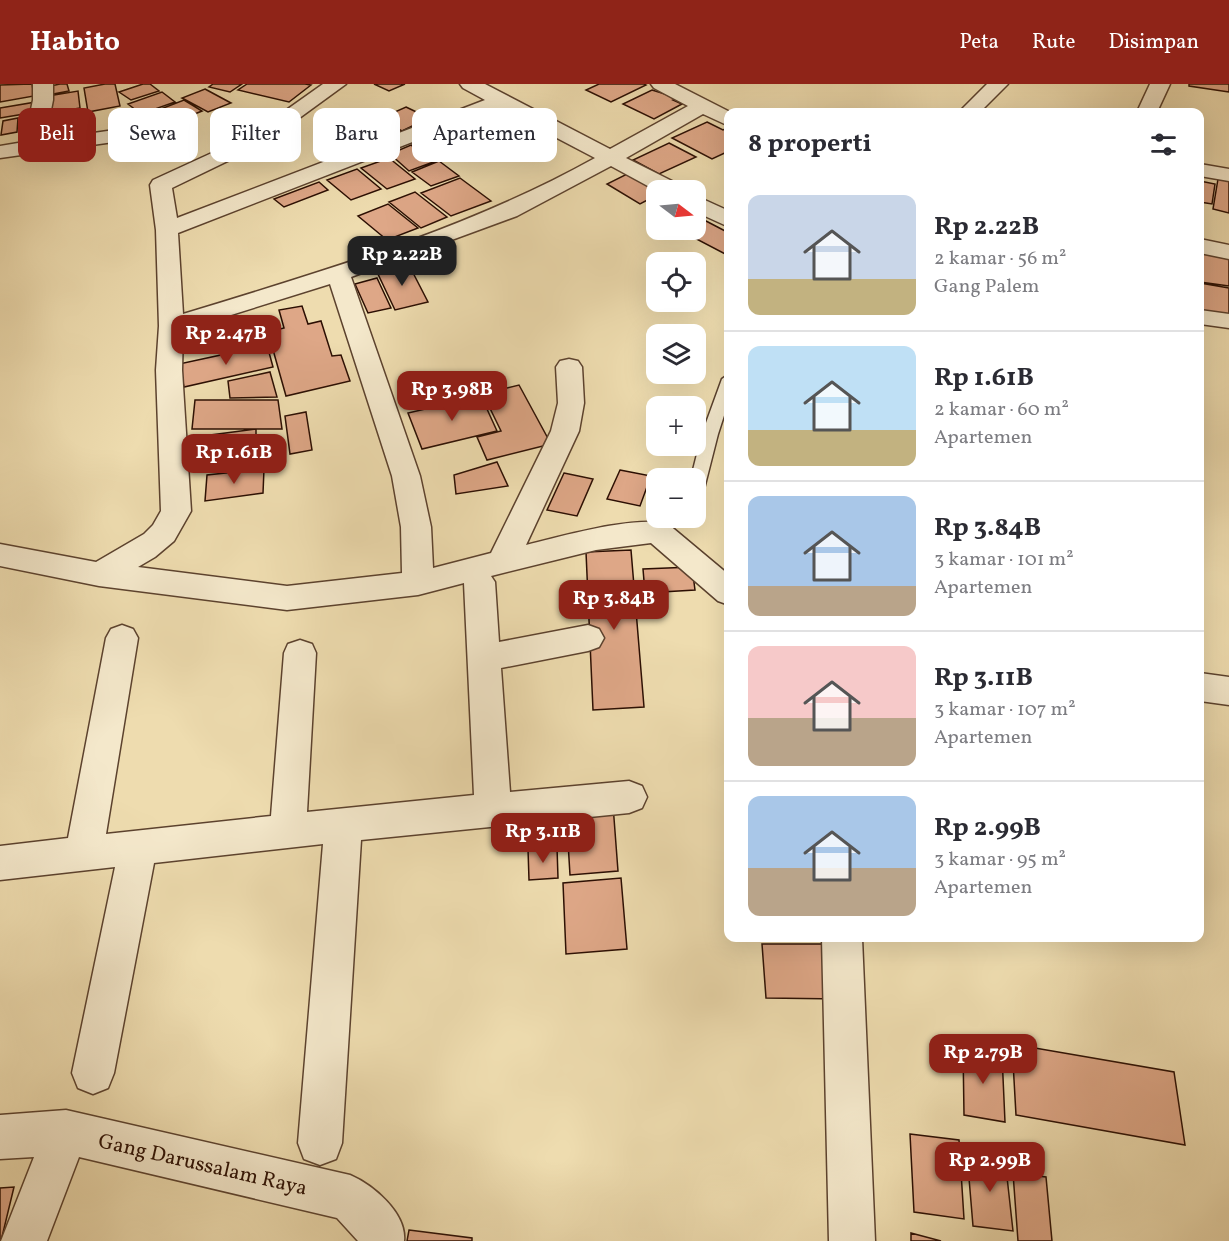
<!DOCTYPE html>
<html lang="id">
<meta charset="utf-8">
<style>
:root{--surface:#fff;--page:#f2f2f3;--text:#2b2b33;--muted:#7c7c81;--line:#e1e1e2;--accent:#8f2418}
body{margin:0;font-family:Vollkorn,serif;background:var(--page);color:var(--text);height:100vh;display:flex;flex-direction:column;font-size:22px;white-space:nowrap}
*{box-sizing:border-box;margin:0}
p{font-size:20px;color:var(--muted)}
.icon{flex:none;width:33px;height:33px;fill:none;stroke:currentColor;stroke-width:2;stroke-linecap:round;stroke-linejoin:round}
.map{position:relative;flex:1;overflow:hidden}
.side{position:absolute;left:724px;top:24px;width:480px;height:834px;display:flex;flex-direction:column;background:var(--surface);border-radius:12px;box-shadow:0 6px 24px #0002}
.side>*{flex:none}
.hud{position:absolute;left:18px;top:24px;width:570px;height:54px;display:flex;gap:12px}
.needle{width:39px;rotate:106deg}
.fabs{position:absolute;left:646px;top:96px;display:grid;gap:12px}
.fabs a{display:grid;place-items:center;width:60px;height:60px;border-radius:12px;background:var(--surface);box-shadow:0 6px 24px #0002;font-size:30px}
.price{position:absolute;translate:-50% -51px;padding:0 14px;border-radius:12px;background:var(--accent);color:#fff;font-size:20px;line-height:39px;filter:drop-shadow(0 2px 3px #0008)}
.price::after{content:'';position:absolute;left:50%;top:36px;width:18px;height:14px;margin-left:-9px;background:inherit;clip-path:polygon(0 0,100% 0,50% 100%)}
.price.active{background:#222;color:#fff}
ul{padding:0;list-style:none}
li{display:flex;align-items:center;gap:18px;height:150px;padding:0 24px}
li+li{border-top:2px solid var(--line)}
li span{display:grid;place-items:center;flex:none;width:168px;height:120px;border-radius:12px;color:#555}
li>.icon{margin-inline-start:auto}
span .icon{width:72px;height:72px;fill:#fffc;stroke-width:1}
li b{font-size:26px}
h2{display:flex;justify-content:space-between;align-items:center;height:72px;padding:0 24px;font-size:26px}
.pill{padding:0 21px;border-radius:12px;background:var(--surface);box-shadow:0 6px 24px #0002;font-size:21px;line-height:54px}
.pill.active{background:var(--accent);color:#fff}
header{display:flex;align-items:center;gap:36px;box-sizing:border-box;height:84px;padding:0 30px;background:var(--accent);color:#fff}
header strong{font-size:28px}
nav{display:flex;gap:33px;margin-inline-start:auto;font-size:21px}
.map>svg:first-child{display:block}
.building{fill:#dea787;stroke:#2c0f03;stroke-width:1.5}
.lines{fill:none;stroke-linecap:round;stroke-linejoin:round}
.lane-casing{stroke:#5c422e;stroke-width:3}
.street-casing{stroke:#5c422e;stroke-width:3}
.lane{fill:#f4e8cb;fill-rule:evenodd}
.street{fill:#f4e8cb;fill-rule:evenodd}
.labels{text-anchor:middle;stroke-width:5;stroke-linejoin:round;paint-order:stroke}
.near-street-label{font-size:21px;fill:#2c0f03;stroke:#f4e8cb}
</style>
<header>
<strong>Habito</strong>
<nav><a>Peta</a><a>Rute</a><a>Disimpan</a></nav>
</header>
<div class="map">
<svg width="1229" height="1157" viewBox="0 0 1229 1157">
<rect width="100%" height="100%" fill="#eedcaf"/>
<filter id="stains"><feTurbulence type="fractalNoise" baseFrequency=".00333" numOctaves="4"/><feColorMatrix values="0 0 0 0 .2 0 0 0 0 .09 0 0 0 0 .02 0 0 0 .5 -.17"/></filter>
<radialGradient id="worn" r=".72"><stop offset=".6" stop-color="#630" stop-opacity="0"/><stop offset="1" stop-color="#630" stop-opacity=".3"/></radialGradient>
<!-- building -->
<path class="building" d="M32,0L34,12L0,18V1Z
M60,0H67L69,7L48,11L46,3Z
M105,0H115L120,22L88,28L84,4Z
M143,0H150L159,7L131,16L119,8Z
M213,0H242L230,8L209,3Z
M247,0H305L311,1L289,18L238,6Z
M374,0H405L389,7Z
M599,0H644L646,1L611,18L586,6Z
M1189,0H1229V8L1189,2Z
M205,5L231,19L208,28L182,14Z
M652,6L678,14L673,16L682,20L654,35L623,20Z
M78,7L80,24L51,29L48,12Z
M162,8L175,18L141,30L128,20Z
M184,16L202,27L153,47L135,35Z
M36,18V28L0,34V24Z
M492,21L520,34L483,53L455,39Z
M406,23L429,34L402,47L379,35Z
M77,30L80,45L55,49L53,34Z
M18,34L17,48L1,51L3,37Z
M707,38L723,46L729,43V67L712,75L672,54Z
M669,59L696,73L659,90L633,76Z
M411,61L436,77L409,87L390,70Z
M389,74L415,95L387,105L361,84Z
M439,77L459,92L431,102L412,88Z
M357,85L381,105L351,116L327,96Z
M627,90L657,107V111L640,120L607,100Z
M460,94L491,117L451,132L421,109Z
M1218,95L1229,97V129L1213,125Z
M1200,97L1215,100L1212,120L1200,118Z
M319,98L328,106L284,123L274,115Z
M415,108L447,133L421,144L389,118Z
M388,120L418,144L387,156L358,132Z
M706,137L729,149V172L685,149L696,146V143Z
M1200,169L1229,173V202L1200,198Z
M409,181L428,218L395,226L377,188Z
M377,194L391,224L368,229L355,200Z
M1200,199L1229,204V232L1200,227Z
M302,222L308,240L321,237L332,272L341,271L350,297L286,312L268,248L284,244L279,226Z
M267,261L273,283L184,303L179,280Z
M270,288L277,313L230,314L228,297Z
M519,301L551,360L487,376L477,353L501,347L483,310Z
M481,312L497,347L422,365L408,329Z
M195,316H278L282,345H192Z
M306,328L312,366L290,370L285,332Z
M256,345V360L241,361L240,375L201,379L203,352Z
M497,378L508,402L456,410L454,391Z
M264,385L263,409L205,417L207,391Z
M620,386L651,392L640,422L607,415Z
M564,389L593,395L577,432L547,426Z
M631,466L644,623L593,626L586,468Z
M692,483L695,506L645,509L643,485Z
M613,721L618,787L570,791L566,725Z
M557,763L558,794L529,796L528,765Z
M621,794L627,865L566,870L563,799Z
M762,860H834L841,915L766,914Z
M1012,960L1174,988L1185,1061L1016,1031Z
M963,964L1002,971L1005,1038L964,1031Z
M910,1050L959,1056L964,1135L914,1128Z
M967,1070L1005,1075L1013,1147L973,1142Z
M1013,1089L1046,1093L1052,1157H1018Z
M14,1103L1,1157H0V1104Z
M409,1146L472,1154V1157H407Z
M911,1149L941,1157H911Z"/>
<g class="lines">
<defs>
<path id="lane" d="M729,290V316L718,350L704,405L702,409L696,410V394H691L702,350L722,295Z
M659,434H676C670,444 664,456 651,452L649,448Z"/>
<path id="street" d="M33,0H53V16L45,56L149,41L156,43L159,47L156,51L149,53L0,74V62L24,58L33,16Z
M323,0H346L265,59L172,104L177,134L485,16L463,4L460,0H485L610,65L688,22L654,4L651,0H675L730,28L729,42L703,30L626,74L680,101L682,106L657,107L611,82L517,132L351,193L420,392L431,443L433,484L491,469L551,347L558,319L556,283L560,277L569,275L578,277L582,283L584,319L579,347L526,461C560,453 635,431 668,440L729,491V521L718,517L651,459L596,466L491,492L495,498L499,558L588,541L599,545L604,554L599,563L588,567L501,584L510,708L629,697L642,702L647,713L642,724L629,729L361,756L342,1059L336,1075L320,1081L304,1075L298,1059L323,760L154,779L114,989L108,1004L93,1010L78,1004L72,989L115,783L0,796V762L68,754L106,554L111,545L122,541L133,545L138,554L106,750L271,732L284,569L288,560L300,556L312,560L316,569L307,728L474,711L464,499L418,511L287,526L99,502L0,482V460L96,478L144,450L153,441L161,427L156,286L159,242L156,146L150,101L153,96L251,51ZM500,24L595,74C466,146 323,187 183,230L178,149ZM330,200L392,392L401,443L402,489L287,502L138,483L155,473L174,457L191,427L182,286L183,246Z
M987,0H1008L980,28H959Z
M1150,0H1170L1157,28H1137Z
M1200,80L1229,85V97L1200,92Z
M696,112L729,127V143L696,128Z
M1200,155L1229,161V175L1200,169Z
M1200,226L1229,230V244L1200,240Z
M1200,589L1229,593V621L1200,617Z
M822,854H862L875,1157H829Z
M66,1026L350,1091C373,1101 407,1129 404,1157H358L337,1134L79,1073L47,1157H1L34,1073L0,1075V1031Z"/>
</defs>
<!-- lane casing -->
<use href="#lane" class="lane-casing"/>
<!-- street casing -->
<use href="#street" class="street-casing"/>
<!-- lane -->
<use href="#lane" class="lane"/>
<!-- street -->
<use href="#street" class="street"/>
</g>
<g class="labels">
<!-- near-street labels -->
<g class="near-street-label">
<text transform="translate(203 1080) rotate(13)" y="7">Gang Darussalam Raya</text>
</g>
</g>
<rect width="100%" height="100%" filter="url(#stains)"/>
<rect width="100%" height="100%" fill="url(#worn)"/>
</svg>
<div class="fabs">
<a><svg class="needle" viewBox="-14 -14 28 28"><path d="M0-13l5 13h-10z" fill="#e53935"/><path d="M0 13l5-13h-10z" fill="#7c7c81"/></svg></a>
<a><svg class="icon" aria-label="locate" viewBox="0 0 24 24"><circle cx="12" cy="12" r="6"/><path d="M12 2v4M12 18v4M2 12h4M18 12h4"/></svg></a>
<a><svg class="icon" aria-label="layers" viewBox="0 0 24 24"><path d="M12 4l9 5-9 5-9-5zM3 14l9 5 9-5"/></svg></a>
<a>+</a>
<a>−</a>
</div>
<b class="price active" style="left:402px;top:203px">Rp 2.22B</b>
<b class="price" style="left:226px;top:282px">Rp 2.47B</b>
<b class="price" style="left:452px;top:338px">Rp 3.98B</b>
<b class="price" style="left:234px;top:401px">Rp 1.61B</b>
<b class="price" style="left:614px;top:547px">Rp 3.84B</b>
<b class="price" style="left:543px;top:780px">Rp 3.11B</b>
<b class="price" style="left:983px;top:1001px">Rp 2.79B</b>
<b class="price" style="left:990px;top:1109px">Rp 2.99B</b>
<div class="hud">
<a class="pill active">Beli</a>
<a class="pill">Sewa</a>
<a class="pill">Filter</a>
<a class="pill">Baru</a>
<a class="pill">Apartemen</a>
</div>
<section class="side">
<h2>8 properti<svg class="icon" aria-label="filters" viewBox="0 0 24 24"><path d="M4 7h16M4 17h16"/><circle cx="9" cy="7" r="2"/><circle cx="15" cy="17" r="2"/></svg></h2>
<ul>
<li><span style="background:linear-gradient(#c9d6e8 70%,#c2b280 0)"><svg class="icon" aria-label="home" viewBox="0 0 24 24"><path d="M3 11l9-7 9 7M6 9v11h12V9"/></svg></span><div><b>Rp 2.22B</b><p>2 kamar · 56 m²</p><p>Gang Palem</p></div></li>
<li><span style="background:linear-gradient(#bfe0f5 70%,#c2b280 0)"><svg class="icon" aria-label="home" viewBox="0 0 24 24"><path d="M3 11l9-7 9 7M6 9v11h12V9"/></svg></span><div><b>Rp 1.61B</b><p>2 kamar · 60 m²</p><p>Apartemen</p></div></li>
<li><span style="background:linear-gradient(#a9c7e8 75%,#b9a48a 0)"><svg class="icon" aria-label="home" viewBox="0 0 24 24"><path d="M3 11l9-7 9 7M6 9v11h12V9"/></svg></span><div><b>Rp 3.84B</b><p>3 kamar · 101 m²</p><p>Apartemen</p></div></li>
<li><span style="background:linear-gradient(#f6c9c9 60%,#b9a48a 0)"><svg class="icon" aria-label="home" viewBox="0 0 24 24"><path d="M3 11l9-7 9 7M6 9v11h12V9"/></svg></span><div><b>Rp 3.11B</b><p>3 kamar · 107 m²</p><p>Apartemen</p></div></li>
<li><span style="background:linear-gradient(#a9c7e8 60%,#b9a48a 0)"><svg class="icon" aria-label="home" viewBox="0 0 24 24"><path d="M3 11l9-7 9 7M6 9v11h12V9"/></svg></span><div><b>Rp 2.99B</b><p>3 kamar · 95 m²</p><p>Apartemen</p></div></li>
</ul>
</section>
</div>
